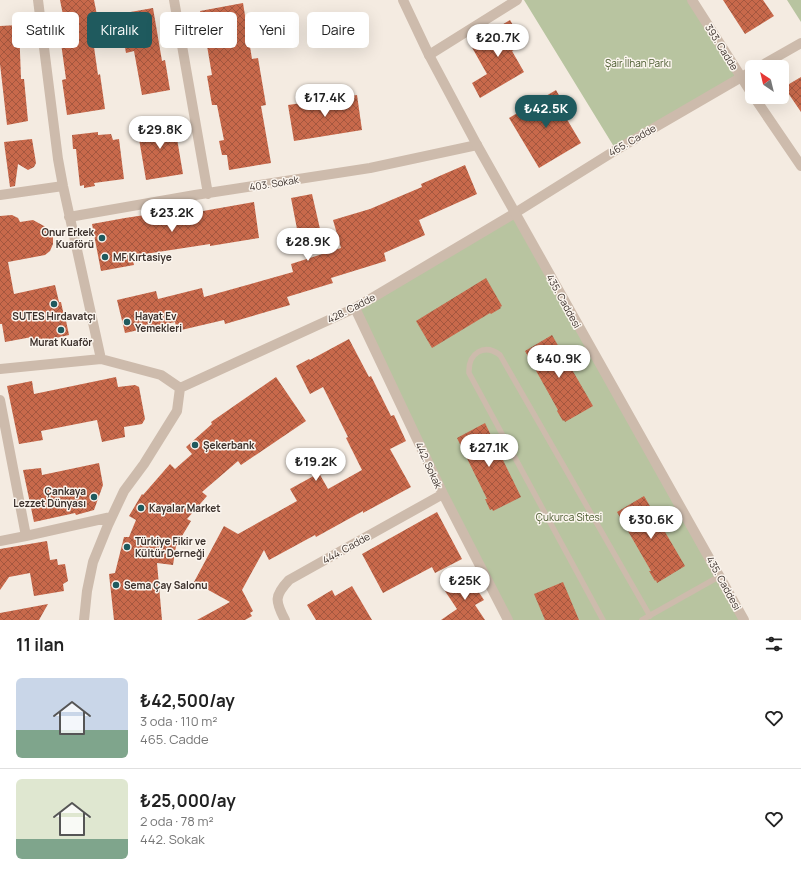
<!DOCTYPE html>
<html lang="tr">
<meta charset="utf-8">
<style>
:root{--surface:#fff;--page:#f2f2f2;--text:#222;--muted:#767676;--line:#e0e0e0;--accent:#1f5a5e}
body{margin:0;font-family:Manrope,sans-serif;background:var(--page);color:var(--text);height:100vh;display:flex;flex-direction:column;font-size:15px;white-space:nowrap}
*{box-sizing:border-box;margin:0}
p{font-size:13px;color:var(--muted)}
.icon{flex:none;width:22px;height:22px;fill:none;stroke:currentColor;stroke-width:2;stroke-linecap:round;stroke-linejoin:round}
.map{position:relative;height:620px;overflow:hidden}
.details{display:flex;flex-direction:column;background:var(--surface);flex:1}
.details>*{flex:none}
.banner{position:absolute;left:12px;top:12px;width:400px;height:36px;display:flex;gap:8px}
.needle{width:26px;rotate:325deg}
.buttons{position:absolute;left:745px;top:60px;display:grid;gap:8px}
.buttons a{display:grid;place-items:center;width:44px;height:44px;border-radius:6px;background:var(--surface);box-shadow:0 4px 16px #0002;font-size:20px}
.price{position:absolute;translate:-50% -34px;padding:0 9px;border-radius:14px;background:#fff;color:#222;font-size:13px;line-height:26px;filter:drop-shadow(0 1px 2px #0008)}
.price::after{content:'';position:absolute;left:50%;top:24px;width:12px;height:9px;margin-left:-6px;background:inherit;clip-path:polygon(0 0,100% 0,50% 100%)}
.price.selected{background:var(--accent);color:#fff}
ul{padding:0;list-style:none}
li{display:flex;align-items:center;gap:12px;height:100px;padding:0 16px}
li+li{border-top:1px solid var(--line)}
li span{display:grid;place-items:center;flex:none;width:112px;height:80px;border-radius:6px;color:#555}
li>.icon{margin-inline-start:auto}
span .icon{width:48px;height:48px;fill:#fffc;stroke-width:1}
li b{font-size:17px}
h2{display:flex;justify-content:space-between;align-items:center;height:48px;padding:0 16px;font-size:17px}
.tag{padding:0 14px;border-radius:6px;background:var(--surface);box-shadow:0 4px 16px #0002;font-size:14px;line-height:36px}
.tag.selected{background:var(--accent);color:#fff}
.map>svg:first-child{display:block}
.green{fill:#b8c4a0}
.building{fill:url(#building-cross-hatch)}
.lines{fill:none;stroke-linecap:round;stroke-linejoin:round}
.service{stroke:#cdbbac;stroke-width:5.5}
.minor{stroke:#cdbbac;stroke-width:10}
.tertiary{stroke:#cdbbac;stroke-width:10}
.poi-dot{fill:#1f5a5e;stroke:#fbf5ee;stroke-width:1.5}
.labels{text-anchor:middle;stroke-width:3;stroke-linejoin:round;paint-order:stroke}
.street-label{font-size:10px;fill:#3b302b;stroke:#fbf5ee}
.park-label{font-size:10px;fill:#4a5a2e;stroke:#fbf5ee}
.poi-label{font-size:10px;font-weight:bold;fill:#3b302b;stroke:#fbf5ee;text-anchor:start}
</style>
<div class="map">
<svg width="801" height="620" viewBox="0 0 801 620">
<defs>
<pattern id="building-cross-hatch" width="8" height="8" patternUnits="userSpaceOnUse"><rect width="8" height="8" fill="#c8694b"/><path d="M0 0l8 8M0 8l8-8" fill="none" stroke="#a4573f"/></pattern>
</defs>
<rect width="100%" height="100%" fill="#f4ebe1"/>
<!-- green -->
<path class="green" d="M524,0H692L741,78L616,150Z
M787,0H801V22Z
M515,213L744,620H508L355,308Z"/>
<!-- building -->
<path class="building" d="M60,0H94L99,25L91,26L98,75L100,74L105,109L67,115L62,80L66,79L60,36L67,35Z
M723,0H763L774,16L745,34Z
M243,3L252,59L258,58L266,105L261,106L271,163L229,170L227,155H222L219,141L224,140L217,105H212L207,76L212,75L206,40L200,42L197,26L204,25L200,11Z
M153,8L162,61L165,60L170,90L142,95L134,51L126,53L119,14Z
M510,20L524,44L512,51L524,72L480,98L472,83L487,74L470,44Z
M19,25L21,79H24L28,121L7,125L0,64V26Z
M801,77V112L784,87Z
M556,90L566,108L562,111L581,143L539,168L509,118Z
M357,95L362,130L294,141L288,105Z
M174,121L183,174L146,180L137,127Z
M98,132V135L111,134L113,140L119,139L124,179L94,183L95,186L84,188V185L80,186L76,149H73L72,135Z
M32,139L36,163L34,167L28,170L18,164L15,186L10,187L4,142Z
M465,165L477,194L419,220L425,235L384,253L386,261L331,278L333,283L287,297L290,305L225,324L224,320L177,331L175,322L125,333L117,300L156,291L158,299L202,288L204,297L293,272L291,264L341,248L333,220L370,209L422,187L421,184Z
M312,194L320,229L298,234L291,198Z
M254,202L259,238L210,246V244L132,256L134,265L101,271L92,224L125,218L185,209L186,214Z
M12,215L18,218L20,222L33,220L44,226L49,231L53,237V244L50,251L45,255L8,262L14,294L55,285L59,302H61L64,316H65L69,335L33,343L32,337L5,342L2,324H0V216Z
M486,278L502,306L500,307L501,308L491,314L490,313L432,348L416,321Z
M552,335L593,406L565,422L564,420L563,421L557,411L558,410L525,351Z
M349,339L369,377L371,376L391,416L394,415L406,441L390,449L411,487L363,513V511L316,537L315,535L269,560L264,550L242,590L253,611L250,613L252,616L245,620H197L230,602L194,582L224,526L238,534L297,501L290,489L319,473L328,489L362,470L346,438L348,437L323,387L310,394L296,366L309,359L310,360Z
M116,377L118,387L135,385L139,387L145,419L142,424L124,427L125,437L102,442L97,420L41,431L43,440L19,444L7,386L32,381L34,394Z
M276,377L306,421L241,465L238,461L202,492L207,496L187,519L191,521L176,546L173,565L157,563L162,620H114L109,574L115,573L124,537H129L136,520L129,516L142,494L143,495L170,464L175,469L192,454L186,447L212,424L211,422Z
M485,423L521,497L493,511L492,509L490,510L485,499H487L457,438Z
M99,463L103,485L94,510L76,515L75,513L34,522L23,470L41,468L42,475Z
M644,496L685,566L657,583L656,580L655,581L649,571H651L617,512Z
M437,512L462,559L435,573L432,567L383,593L362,554Z
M47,541L50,560L57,559L58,565L65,564L68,581L63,584L64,591L34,596L30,573L9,577L0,590V549Z
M468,576L484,600L475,605L485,620H441L457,609L445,591Z
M563,582L579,620H545L534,594Z
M352,586L372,620H316L307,605L332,590L335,596Z
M48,604L39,620H0V613Z"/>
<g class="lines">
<!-- service -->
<path class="service" d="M603,620L469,373C468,353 484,343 500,355L650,616
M642,620L720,576"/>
<!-- minor -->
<path class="minor" d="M38,0L58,159L63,186L101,359
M174,0L208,194
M429,55L517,0
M759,67L801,43
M0,195L63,186
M69,217L195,195L370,168L477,145
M355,308L443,494L508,620
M0,369L101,359L161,375L180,388
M180,388L355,308L515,213L616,150L752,71
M0,400L26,536L0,541
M26,536L111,517
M84,620L87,591L93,562L108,525L124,491L144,464L177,411L180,388
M285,620C275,601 274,596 289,580L443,494"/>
<!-- tertiary -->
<path class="tertiary" d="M403,0L429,55L477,145L744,620
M692,0L752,94
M754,97L801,166"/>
</g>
<!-- markers -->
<g class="poi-dot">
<circle cx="102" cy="238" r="4"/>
<circle cx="105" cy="257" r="4"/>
<circle cx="54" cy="304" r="4"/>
<circle cx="127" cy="322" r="4"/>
<circle cx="61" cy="330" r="4"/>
<circle cx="195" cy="445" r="4"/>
<circle cx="94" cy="497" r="4"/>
<circle cx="141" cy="508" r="4"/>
<circle cx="127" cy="547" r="4"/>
<circle cx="116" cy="585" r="4"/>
</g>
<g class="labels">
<!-- street labels -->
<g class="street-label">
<text transform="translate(722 47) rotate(58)" y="4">393. Cadde</text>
<text transform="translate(632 140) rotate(-30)" y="4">465. Cadde</text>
<text transform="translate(274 183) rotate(-9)" y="4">403. Sokak</text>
<text transform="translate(564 301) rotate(61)" y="4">435. Caddesi</text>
<text transform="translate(351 308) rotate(-27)" y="4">428. Cadde</text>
<text transform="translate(429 465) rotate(65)" y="4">442. Sokak</text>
<text transform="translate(346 548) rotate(-29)" y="4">444. Cadde</text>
<text transform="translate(724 583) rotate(61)" y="4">435. Caddesi</text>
</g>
<!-- park labels -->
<g class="park-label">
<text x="638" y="67">Şair İlhan Parkı</text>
<text x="569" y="521">Çukurca Sitesi</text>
</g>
<!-- poi labels -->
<g class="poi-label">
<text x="94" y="236" text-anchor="end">Onur Erkek<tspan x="94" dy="12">Kuaförü</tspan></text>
<text x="113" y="261">MF Kırtasiye</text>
<text x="54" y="320" text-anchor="middle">SUTES Hırdavatçı</text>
<text x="135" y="320">Hayat Ev<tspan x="135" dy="12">Yemekleri</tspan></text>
<text x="61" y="346" text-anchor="middle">Murat Kuaför</text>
<text x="203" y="449">Şekerbank</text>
<text x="86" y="495" text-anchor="end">Çankaya<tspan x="86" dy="12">Lezzet Dünyası</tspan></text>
<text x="149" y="512">Kayalar Market</text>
<text x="135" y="545">Türkiye Fikir ve<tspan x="135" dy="12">Kültür Derneği</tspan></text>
<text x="124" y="589">Sema Çay Salonu</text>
</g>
</g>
</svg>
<div class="buttons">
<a><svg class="needle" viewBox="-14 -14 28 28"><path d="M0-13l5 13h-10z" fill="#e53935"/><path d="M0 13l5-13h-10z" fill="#767676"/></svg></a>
</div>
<b class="price" style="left:498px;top:58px">₺20.7K</b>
<b class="price" style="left:325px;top:118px">₺17.4K</b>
<b class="price selected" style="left:546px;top:129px">₺42.5K</b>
<b class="price" style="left:160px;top:150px">₺29.8K</b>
<b class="price" style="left:172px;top:233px">₺23.2K</b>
<b class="price" style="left:308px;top:262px">₺28.9K</b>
<b class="price" style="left:559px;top:379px">₺40.9K</b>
<b class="price" style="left:489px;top:468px">₺27.1K</b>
<b class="price" style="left:316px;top:482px">₺19.2K</b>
<b class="price" style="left:651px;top:540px">₺30.6K</b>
<b class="price" style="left:465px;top:601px">₺25K</b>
<div class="banner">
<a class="tag">Satılık</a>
<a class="tag selected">Kiralık</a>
<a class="tag">Filtreler</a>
<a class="tag">Yeni</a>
<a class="tag">Daire</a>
</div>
</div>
<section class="details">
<h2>11 ilan<svg class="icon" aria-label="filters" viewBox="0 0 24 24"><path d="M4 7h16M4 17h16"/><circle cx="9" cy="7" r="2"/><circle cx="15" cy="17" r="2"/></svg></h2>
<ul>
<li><span style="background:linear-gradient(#c9d6e8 65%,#7fa58c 0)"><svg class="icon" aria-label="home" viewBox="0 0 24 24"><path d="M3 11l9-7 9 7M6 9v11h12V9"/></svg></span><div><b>₺42,500/ay</b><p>3 oda · 110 m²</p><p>465. Cadde</p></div><svg class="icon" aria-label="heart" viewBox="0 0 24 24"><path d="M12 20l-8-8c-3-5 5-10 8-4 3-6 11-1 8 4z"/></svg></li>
<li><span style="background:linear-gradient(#dfe7d0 75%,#7fa58c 0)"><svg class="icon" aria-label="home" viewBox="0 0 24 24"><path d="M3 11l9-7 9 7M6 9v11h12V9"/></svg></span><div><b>₺25,000/ay</b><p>2 oda · 78 m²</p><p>442. Sokak</p></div><svg class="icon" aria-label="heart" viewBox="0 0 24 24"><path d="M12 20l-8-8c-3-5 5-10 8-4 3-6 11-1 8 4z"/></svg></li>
</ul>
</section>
